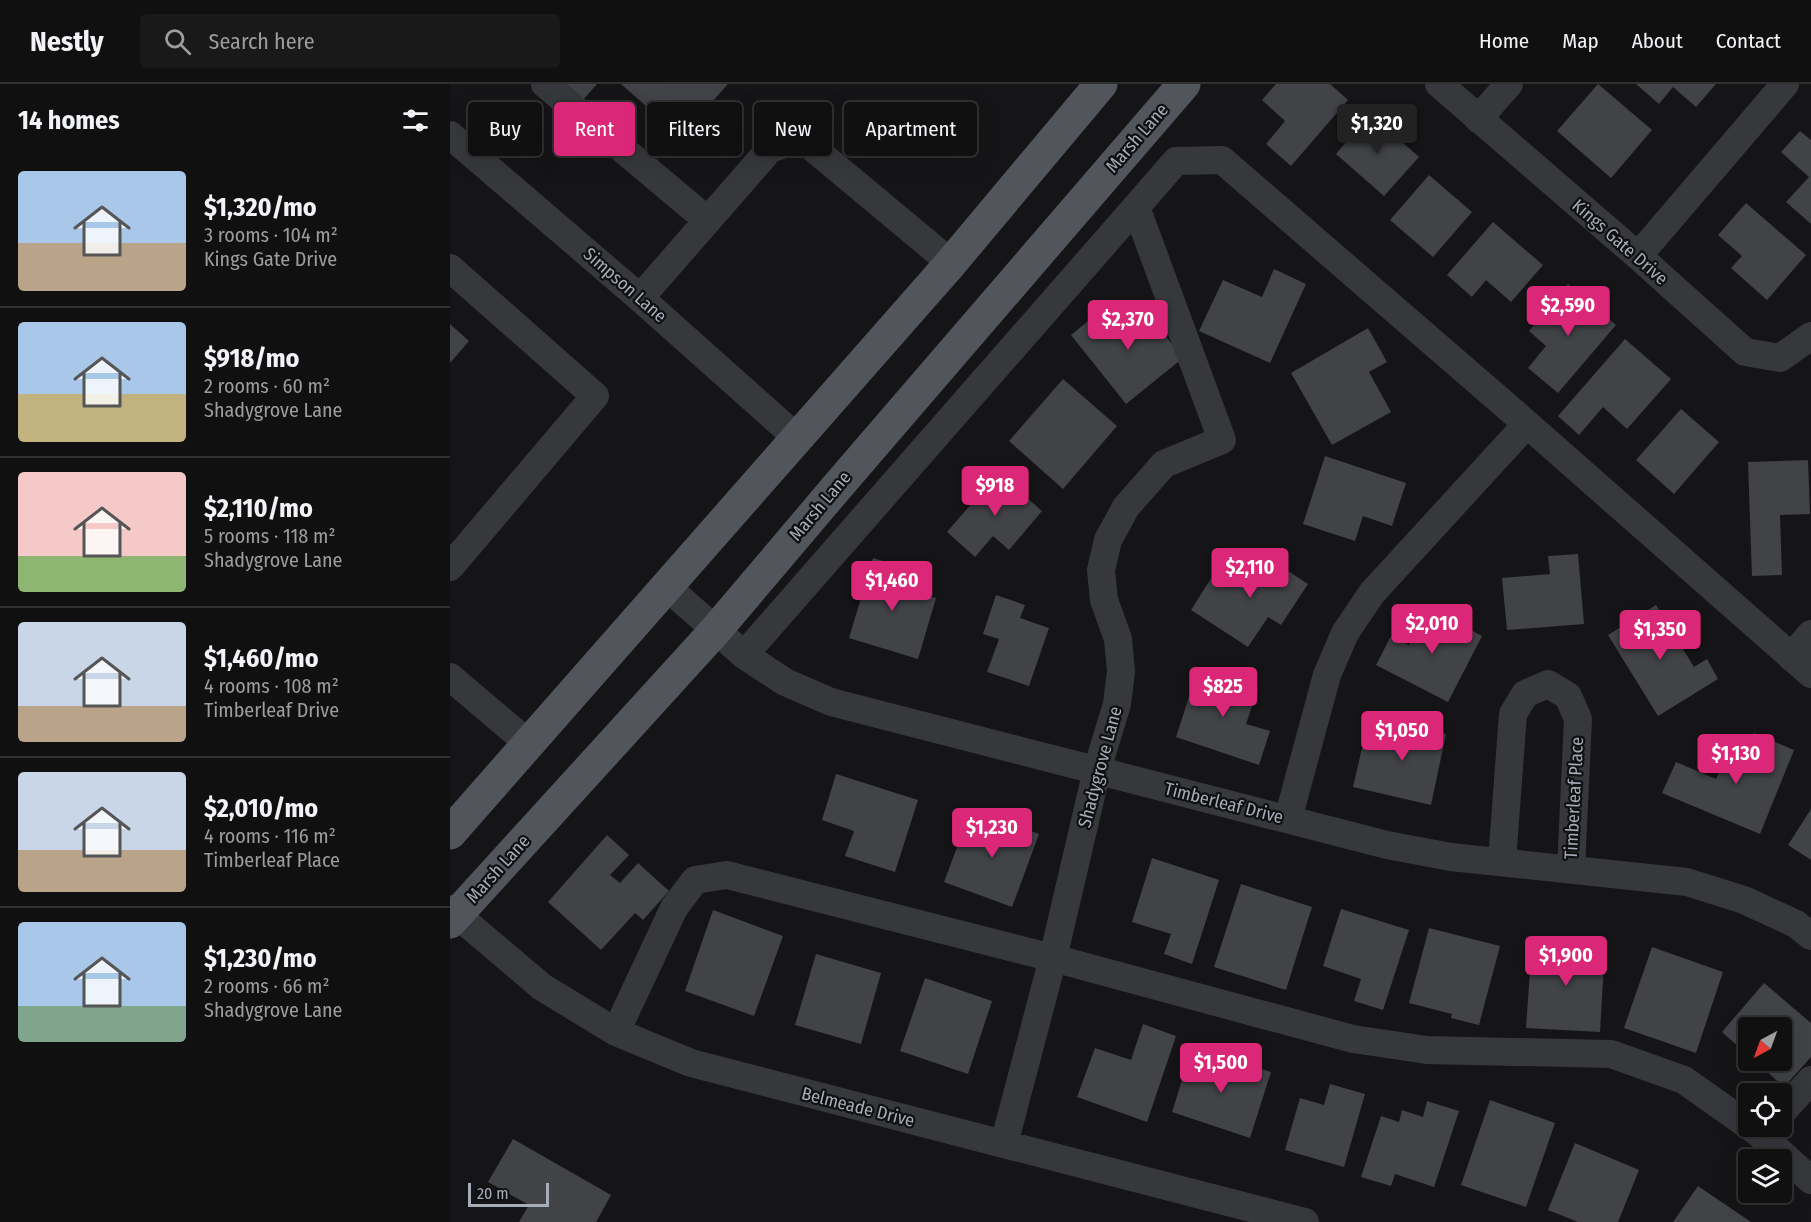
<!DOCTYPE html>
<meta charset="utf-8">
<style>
:root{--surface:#101011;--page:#19191a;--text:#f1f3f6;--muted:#9c9d9f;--line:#303031;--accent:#db2777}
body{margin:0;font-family:"Fira Sans Condensed",sans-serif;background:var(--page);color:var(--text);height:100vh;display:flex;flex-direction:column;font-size:22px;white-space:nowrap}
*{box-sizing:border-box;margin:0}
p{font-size:20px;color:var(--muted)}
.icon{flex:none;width:33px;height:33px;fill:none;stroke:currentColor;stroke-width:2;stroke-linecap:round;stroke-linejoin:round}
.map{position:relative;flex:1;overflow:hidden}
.panel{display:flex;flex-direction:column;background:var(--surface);width:450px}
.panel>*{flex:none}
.top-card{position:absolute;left:18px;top:18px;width:570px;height:54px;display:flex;gap:12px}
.needle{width:39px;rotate:221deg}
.fabs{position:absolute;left:1288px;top:933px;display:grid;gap:12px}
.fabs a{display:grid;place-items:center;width:54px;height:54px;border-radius:6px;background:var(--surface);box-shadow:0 6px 24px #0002,0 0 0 2px var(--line);font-size:30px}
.scale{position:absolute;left:18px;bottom:15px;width:81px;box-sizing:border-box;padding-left:6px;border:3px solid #a7adb8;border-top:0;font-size:16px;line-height:21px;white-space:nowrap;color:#a7adb8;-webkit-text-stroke:4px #101012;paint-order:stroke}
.price{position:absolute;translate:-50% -51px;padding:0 14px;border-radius:6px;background:var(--accent);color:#fff;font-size:20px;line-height:39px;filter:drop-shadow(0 2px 3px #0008)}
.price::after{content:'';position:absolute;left:50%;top:36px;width:18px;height:14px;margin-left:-9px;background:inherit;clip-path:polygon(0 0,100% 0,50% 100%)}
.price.on{background:#222;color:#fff}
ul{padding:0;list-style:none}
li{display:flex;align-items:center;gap:18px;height:150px;padding:0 18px}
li+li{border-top:2px solid var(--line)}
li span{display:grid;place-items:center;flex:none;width:168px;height:120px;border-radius:6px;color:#555}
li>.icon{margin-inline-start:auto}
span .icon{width:72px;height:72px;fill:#fffc;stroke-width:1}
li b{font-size:26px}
h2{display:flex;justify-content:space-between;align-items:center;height:72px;padding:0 18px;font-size:26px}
.pill{padding:0 21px;border-radius:6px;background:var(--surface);box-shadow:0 6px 24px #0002,0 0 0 2px var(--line);font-size:21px;line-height:54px}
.pill.on{background:var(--accent);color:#fff}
header{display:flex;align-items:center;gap:36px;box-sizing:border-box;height:84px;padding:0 30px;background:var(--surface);border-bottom:2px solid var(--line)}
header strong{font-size:28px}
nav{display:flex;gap:33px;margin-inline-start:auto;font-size:21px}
.search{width:420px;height:54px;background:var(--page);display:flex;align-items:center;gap:15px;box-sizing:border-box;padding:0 21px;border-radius:6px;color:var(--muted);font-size:22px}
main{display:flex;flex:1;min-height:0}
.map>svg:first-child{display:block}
.building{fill:#414347}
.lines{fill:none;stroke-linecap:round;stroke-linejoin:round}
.minor{stroke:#36383c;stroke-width:28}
.major{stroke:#52555b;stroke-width:33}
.labels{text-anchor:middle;stroke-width:4.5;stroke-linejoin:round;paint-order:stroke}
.street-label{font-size:18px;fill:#a7adb8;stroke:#101012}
</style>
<header>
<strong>Nestly</strong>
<div class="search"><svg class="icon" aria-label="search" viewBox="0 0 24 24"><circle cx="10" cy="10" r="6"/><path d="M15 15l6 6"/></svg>Search here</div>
<nav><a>Home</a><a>Map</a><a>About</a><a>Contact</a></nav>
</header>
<main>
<section class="panel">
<h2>14 homes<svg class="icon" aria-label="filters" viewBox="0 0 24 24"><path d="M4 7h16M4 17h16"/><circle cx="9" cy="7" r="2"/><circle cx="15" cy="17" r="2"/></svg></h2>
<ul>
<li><span style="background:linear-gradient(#a9c7e8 60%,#b9a48a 0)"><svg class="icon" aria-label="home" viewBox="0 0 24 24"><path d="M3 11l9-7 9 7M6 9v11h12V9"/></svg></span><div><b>$1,320/mo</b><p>3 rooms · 104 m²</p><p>Kings Gate Drive</p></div></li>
<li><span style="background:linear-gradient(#a9c7e8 60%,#c2b280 0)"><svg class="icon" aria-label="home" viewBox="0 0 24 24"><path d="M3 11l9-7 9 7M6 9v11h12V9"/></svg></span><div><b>$918/mo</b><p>2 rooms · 60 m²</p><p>Shadygrove Lane</p></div></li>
<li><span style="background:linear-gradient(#f6c9c9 70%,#8fb573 0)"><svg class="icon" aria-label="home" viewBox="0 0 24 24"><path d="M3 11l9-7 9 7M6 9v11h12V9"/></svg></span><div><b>$2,110/mo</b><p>5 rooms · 118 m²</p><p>Shadygrove Lane</p></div></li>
<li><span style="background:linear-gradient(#c9d6e8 70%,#b9a48a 0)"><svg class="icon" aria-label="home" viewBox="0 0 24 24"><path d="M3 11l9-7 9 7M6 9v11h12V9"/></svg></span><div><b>$1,460/mo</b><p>4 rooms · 108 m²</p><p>Timberleaf Drive</p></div></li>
<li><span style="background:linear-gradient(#c9d6e8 65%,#b9a48a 0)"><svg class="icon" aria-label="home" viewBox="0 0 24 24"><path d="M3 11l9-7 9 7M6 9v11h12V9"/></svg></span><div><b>$2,010/mo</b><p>4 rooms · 116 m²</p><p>Timberleaf Place</p></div></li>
<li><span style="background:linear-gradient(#a9c7e8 70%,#7fa58c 0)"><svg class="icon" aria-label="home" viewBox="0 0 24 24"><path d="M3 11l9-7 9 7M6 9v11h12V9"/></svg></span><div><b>$1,230/mo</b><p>2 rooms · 66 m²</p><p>Shadygrove Lane</p></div></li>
</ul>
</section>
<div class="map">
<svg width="1361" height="1138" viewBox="0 0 1361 1138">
<rect width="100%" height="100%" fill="#151517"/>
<!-- building -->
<path class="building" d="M113,0H147L132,17Z
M171,0H278L255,26L248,20L238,32L234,28L221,44Z
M826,0H880L898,16L841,82L816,60L835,37L812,16Z
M1148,0L1202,46L1161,94L1107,47Z
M1186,0H1266L1246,23L1223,3L1209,20Z
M920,30L969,73L934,112L886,70Z
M1350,47L1361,56V140L1336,118L1359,93L1331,68Z
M979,91L1022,128L983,173L940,136Z
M1296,119L1356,171L1317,216L1281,184L1292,172L1268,151Z
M1043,138L1093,181L1061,218L1036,196L1022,213L997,191Z
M824,185L856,200L820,279L749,247L773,196L812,213Z
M1118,200L1166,241L1108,309L1078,284L1096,262L1079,247Z
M689,219L733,274L676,320L621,251L648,229L659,243Z
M0,240L19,257L0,279Z
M918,244L937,278L919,288L941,328L882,361L841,289Z
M1175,255L1221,295L1177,345L1153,323L1129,351L1108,332Z
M613,295L667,342L613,405L559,357Z
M1231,325L1269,358L1224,410L1186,376Z
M875,372L956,399L942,442L913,432L905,457L853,440Z
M1358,376L1360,430L1330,431L1332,491L1302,492L1298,378Z
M548,389L592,427L559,466L543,452L525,473L497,448Z
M809,468L858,500L831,541L818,533L798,563L741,526L767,485L789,499Z
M1128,470L1134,540L1057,546L1052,494L1100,490L1098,472Z
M423,474L456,484L449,502L486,514L468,575L399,554Z
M546,511L575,521L570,534L599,544L579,602L537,588L549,555L533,550Z
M1206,521L1244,583L1257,575L1268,595L1208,632L1158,551Z
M979,524L1032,552L998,618L926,581L941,552L959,561Z
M748,585L808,605L796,640L820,647L809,681L726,653Z
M929,634L996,650L981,721L903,703L912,664L922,666Z
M1304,649L1344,666L1310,750L1212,709L1226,678L1266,695L1276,673L1291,679Z
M386,690L468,716L445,788L395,772L404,747L372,736Z
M1361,725V776L1338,761Z
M535,730L589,750L562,823L494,798L517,737L530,742Z
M157,751L179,771L160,791L170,799L188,779L219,807L193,836L185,829L151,866L98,818Z
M702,774L769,796L742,880L714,870L721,850L682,838Z
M791,800L862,823L836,906L764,883Z
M891,825L959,846L933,926L904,917L911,895L873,882Z
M263,826L333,852L304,932L235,907Z
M979,844L1050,862L1029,941L1001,934L1002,930L959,919Z
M1082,858L1155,862L1150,948L1076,944Z
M1202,863L1273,888L1246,969L1174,944Z
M366,870L431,889L411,960L345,941Z
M475,894L542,917L518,990L450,967Z
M1314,899L1361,939V973L1334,1003L1304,976H1332V944H1299V972L1272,948Z
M693,940L726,952L697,1038L627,1013L645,964L681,976Z
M743,961L771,971L767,984L791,992L795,980L821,988L800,1054L722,1028Z
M880,1000L915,1010L894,1083L835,1066L850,1014L874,1021Z
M1040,1016L1105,1039L1076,1123L1011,1101Z
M977,1017L1009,1027L984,1103L945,1090L941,1102L911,1093L931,1032L949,1038L952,1026L973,1033Z
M63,1055L161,1111L146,1138H69L79,1121L38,1098Z
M1125,1059L1189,1086L1168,1138H1128L1098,1126Z
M1248,1102L1301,1138H1223Z"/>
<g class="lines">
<!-- minor -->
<path class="minor" d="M95,0L257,136
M989,0L1188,172L1295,268L1330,274L1361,252
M1028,35L1059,0
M0,51L190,214L347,354
M1188,172L1335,0
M0,184L145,312L0,483
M190,214L320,65L351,54L501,179
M217,503L294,571L335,598L381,618L937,761L1001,773L1237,798L1294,816L1346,840L1361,852
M294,571L686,123
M1341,573L1361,550
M0,593L79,660
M838,735L877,591L895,549L922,509L1077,340
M1052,777L1063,630L1075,610L1098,600L1118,612L1128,635L1121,785
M0,825L92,903L166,948L241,979L855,1138
M166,948L224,824L245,796L277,791L603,874L903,955L977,966L1161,970L1234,996L1299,1042
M1332,1028L1361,996
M1299,1042L1311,1051L1361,1096
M554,1060L603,874L647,686L667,620L671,587L668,555L654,516L651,486L658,456L676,423L714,380L772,356L686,123L726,77L772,76L1077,340L1361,590"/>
<!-- major -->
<path class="major" d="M0,749L501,179L651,0
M0,838L265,547L387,403L734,0"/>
</g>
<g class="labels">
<!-- street labels -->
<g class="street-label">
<text transform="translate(687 54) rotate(-49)" y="6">Marsh Lane</text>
<text transform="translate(1170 158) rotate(41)" y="6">Kings Gate Drive</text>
<text transform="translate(175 201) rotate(41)" y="6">Simpson Lane</text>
<text transform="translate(370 422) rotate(-50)" y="6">Marsh Lane</text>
<text transform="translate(650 683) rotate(-75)" y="6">Shadygrove Lane</text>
<text transform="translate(1124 714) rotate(-87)" y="6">Timberleaf Place</text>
<text transform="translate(774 719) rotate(14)" y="6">Timberleaf Drive</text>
<text transform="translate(48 785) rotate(-48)" y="6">Marsh Lane</text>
<text transform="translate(408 1023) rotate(14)" y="6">Belmeade Drive</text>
</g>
</g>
</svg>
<div class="fabs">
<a><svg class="needle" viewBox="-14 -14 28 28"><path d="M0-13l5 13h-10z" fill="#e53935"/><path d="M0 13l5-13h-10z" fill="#9c9d9f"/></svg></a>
<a><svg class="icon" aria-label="locate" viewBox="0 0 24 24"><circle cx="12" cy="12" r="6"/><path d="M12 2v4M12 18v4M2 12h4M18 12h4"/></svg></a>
<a><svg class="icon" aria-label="layers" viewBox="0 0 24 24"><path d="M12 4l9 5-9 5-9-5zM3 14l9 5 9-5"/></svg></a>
</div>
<div class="scale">20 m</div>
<b class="price on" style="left:927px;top:71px">$1,320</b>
<b class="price" style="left:1118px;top:253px">$2,590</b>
<b class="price" style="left:678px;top:267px">$2,370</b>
<b class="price" style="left:545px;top:433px">$918</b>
<b class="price" style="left:800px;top:515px">$2,110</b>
<b class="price" style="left:442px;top:528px">$1,460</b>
<b class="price" style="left:982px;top:571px">$2,010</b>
<b class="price" style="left:1210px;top:577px">$1,350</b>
<b class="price" style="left:773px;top:634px">$825</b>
<b class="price" style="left:952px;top:678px">$1,050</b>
<b class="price" style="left:1286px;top:701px">$1,130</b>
<b class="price" style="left:542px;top:775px">$1,230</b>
<b class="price" style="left:1116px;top:903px">$1,900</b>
<b class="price" style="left:771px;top:1010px">$1,500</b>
<div class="top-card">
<a class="pill">Buy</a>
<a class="pill on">Rent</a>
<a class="pill">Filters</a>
<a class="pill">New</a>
<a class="pill">Apartment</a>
</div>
</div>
</main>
